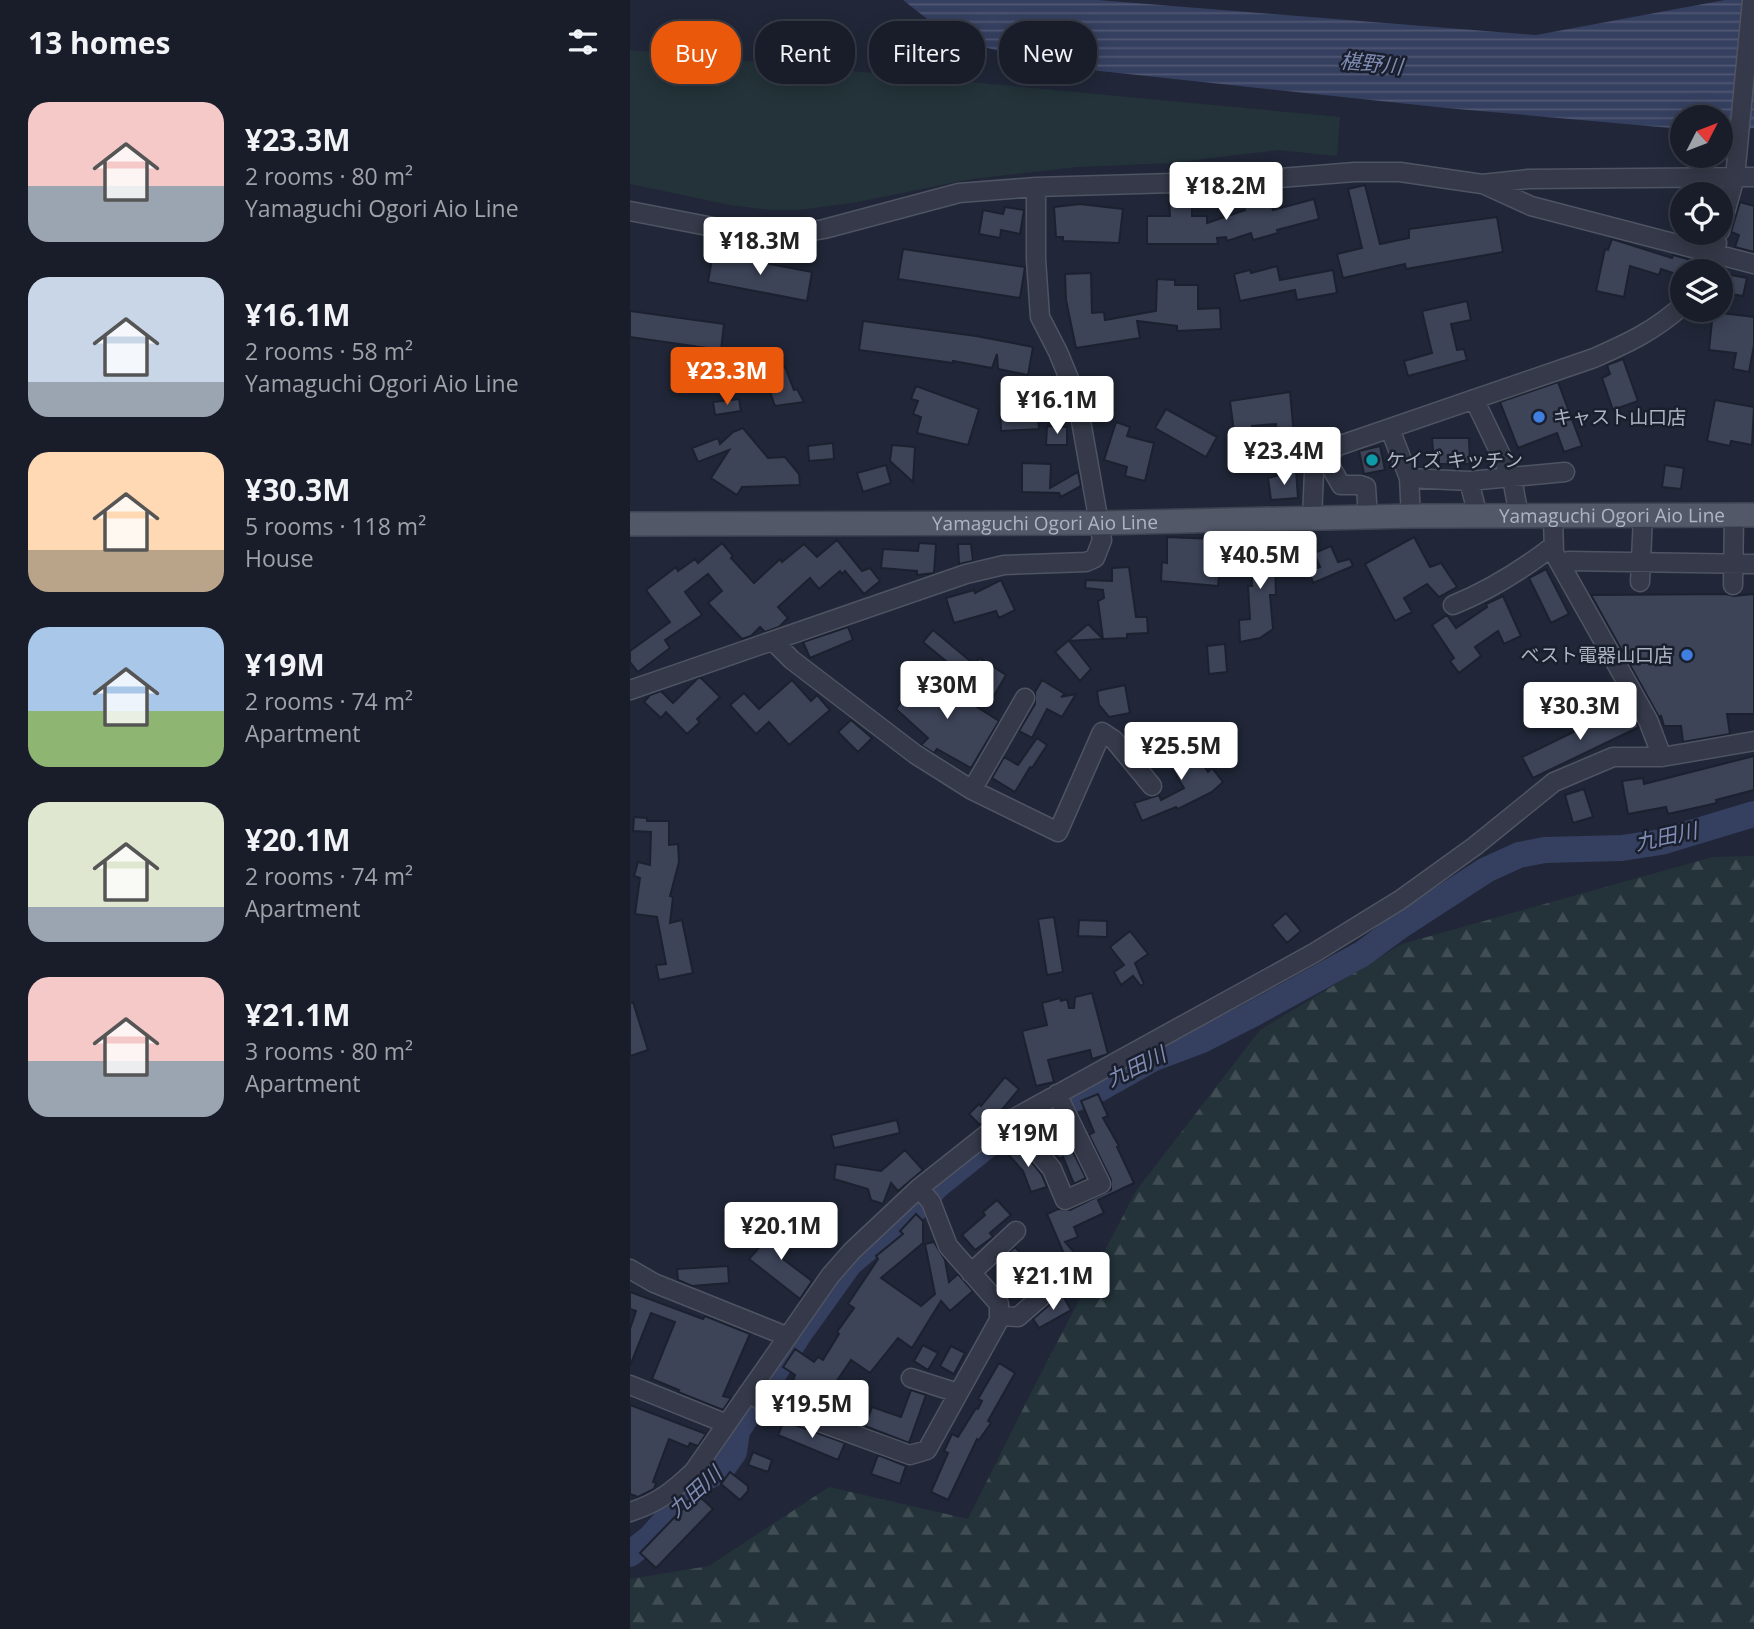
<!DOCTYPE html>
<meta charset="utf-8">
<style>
:root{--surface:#191d2a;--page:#262a36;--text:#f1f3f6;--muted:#9fa2a8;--line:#373b47;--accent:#ea580c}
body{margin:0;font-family:"Open Sans","Noto Sans JP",sans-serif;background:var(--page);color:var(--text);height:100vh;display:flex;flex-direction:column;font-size:26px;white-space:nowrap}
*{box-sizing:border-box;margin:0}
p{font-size:23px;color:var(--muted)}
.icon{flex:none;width:38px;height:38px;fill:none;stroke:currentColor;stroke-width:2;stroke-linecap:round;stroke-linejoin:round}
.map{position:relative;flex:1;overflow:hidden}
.side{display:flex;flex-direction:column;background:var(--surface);width:630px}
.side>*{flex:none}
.hud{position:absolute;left:21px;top:21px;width:665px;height:63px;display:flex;gap:14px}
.needle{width:46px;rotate:48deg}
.tools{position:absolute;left:1040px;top:105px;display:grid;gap:14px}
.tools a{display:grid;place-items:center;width:63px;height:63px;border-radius:50%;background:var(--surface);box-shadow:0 4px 18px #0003,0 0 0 2px var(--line);font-size:35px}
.price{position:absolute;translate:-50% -60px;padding:0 16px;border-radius:7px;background:#fff;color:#222;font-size:23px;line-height:46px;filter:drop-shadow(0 2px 4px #0008)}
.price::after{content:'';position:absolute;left:50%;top:42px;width:21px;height:16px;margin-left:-10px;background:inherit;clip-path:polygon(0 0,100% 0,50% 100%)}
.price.selected{background:var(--accent);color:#fff}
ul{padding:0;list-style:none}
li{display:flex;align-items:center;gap:21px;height:175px;padding:0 28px}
li span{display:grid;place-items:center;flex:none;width:196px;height:140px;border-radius:21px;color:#555}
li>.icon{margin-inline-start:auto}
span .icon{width:84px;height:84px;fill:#fffc;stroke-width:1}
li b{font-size:30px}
h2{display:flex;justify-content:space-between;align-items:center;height:84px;padding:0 28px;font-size:30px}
.pill{padding:0 24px;border-radius:28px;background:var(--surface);box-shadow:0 4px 18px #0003,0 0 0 2px var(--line);font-size:24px;line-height:63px}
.pill.selected{background:var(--accent);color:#fff}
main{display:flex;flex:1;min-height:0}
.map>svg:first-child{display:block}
.forest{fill:url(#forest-firs)}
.green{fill:#233339}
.water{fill:url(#water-rules)}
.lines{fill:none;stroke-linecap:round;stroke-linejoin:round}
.river{stroke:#353f5f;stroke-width:26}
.building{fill:#3d4458;stroke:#1c212f;stroke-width:2}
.minor-casing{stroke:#4f5463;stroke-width:21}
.major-casing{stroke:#3e4352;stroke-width:26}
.minor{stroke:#353949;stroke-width:18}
.major{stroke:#535869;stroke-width:23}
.shop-dot{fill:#3f7fe0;stroke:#1a1f2d;stroke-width:2.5}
.culture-dot{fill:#0f9aa8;stroke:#1a1f2d;stroke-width:2.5}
.labels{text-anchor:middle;stroke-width:5;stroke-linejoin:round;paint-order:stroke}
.poi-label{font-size:19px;fill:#afb4c5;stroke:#1a1f2d;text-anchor:start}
.street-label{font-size:19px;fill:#afb4c5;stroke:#1a1f2d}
.water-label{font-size:21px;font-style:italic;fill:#7f8bb2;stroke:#1a1f2d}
</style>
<main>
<section class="side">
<h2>13 homes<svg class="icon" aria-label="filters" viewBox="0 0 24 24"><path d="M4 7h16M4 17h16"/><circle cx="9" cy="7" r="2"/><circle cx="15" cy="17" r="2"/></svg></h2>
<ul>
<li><span style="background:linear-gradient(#f6c9c9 60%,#9aa5b1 0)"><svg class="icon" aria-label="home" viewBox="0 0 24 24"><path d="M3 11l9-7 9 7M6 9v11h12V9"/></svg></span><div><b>¥23.3M</b><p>2 rooms · 80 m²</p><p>Yamaguchi Ogori Aio Line</p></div></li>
<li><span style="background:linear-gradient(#c9d6e8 75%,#9aa5b1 0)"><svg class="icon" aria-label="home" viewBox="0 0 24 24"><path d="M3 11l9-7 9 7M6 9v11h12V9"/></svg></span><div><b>¥16.1M</b><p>2 rooms · 58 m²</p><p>Yamaguchi Ogori Aio Line</p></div></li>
<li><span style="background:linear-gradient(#ffd9b3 70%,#b9a48a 0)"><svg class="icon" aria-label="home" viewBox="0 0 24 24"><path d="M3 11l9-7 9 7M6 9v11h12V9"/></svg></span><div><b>¥30.3M</b><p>5 rooms · 118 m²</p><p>House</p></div></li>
<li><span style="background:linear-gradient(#a9c7e8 60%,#8fb573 0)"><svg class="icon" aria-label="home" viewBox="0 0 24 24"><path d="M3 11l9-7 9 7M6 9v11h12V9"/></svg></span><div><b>¥19M</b><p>2 rooms · 74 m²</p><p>Apartment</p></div></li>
<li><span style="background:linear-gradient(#dfe7d0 75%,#9aa5b1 0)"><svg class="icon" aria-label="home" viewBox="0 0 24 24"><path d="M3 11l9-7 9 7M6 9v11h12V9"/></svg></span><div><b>¥20.1M</b><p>2 rooms · 74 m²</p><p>Apartment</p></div></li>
<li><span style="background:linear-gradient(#f6c9c9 60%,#9aa5b1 0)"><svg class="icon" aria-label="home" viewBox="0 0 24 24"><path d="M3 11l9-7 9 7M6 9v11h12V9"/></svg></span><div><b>¥21.1M</b><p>3 rooms · 80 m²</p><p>Apartment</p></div></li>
</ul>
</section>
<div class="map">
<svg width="1124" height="1629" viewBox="0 0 1124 1629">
<defs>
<pattern id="forest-firs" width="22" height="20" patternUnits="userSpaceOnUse" patternTransform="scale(1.75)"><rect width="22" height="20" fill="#233339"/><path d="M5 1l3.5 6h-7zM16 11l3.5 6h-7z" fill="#404e54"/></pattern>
<pattern id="water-rules" width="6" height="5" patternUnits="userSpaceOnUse" patternTransform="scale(1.75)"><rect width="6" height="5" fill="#353f5f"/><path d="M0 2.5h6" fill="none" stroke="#505874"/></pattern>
</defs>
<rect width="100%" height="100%" fill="#212738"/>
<!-- forest -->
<path class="forest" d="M1124,856V1629H0V1579L79,1566L199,1487L338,1519L405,1385L506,1191L630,1030L772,944L1083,857Z"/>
<!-- green -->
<path class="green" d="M0,50L710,117L707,156L648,150L541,163L447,167L341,179L228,202L169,210H141L100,205L0,184Z"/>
<!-- water -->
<path class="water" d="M273,0H468L906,35L1095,0H1124V128L1090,130V117H1052V129L816,108L442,68L324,40Z"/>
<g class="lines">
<!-- river -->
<path class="river" d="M0,1554L21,1537L73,1479L92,1469L104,1452L107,1431L169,1334L220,1263L239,1247L263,1232L307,1186L364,1140L412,1112L469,1089L524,1058L572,1040L621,1015L732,954L770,926L856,870L889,855L915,850L992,848L1031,842L1124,814"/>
</g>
<!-- building -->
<path class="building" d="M735,185L750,244L779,238V229L867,217L873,252L776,269L775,264L713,278L707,254L732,248L718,189Z
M638,193L643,210L684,199L689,219L647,230L648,233L623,240L621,233L597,241L596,237L587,238L588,244H517V216H540L539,197L562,198V216H577V223L615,210L612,200Z
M1110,202L1124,206V252L1105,247L1109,235L1101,232Z
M450,204L493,209L489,243L433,241V237H426L424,207Z
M375,207L394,210L390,234L371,230L370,238L349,234L353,210L373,214Z
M982,239L1042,258L1043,255L1068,262L1066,271H1052V276L1031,269L1029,275L1000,266L994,297L966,291L975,249L978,250Z
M273,249L395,267L390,298L268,279Z
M83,253L182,272L177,301L78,282Z
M647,266L650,280L703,270L707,293L667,300L665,290L610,301L604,274L620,270L621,273Z
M461,273L462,313L474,312L475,320L526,311L527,279L545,280V285H568V309L590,308L591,329L547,331V326L507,321L510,338L446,348L436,300L435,274Z
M1090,273L1117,278L1113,296L1090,292Z
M837,301L841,320L821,324L827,350L834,349L837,360L778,376L774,361L802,353L792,311Z
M0,311L94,324L91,350L0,337Z
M1083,312L1124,317V345L1119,372L1103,369L1106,353L1079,350Z
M233,321L346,336L403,347L398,375L368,369L367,354L362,368L323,361V363L229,350Z
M993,359L1008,401L983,410L972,378L980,374L977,365Z
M155,367L164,390L167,389L174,402L145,406L134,375Z
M928,382L952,446L934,452L927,433L888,448L870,402Z
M286,386L349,409L338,445L287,433L291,417L283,414L288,401L281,399Z
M660,392L664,434L647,436L646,424L622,426L625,459L603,460L601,432H604L600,401Z
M109,399L111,411L85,415L83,402Z
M1085,400L1124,407L1122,445L1101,441L1100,446L1077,441Z
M407,404L409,429L371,431L370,407Z
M536,409L587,437L576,457L525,428Z
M486,422L500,427L497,436L524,443L515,481L495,476L497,467L474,460Z
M417,426L437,427V445H416Z
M113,428L138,458L155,457L169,474L170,485L112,487L107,495L81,478L99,450L68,462L62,448L88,438L90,444L103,432Z
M802,438H839L840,464H809V452H803Z
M203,443L204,459L179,461L178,446Z
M262,445L285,447L283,482L260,461Z
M750,446L755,470L734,474L729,451Z
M392,463L421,464L420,488L448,472L451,486L431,497L429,493L392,492Z
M256,465L261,483L233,492L227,473Z
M1035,465L1054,468L1051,489L1032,487Z
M666,471L668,498L641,500L638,478Z
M537,537L585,539L584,567H590L588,586L531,581L532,562L537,563Z
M784,537L800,567L811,563L827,587L809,597L797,584L774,598L782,612L765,621L735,564Z
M644,539L646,595H640L643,629L630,638L610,642L609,620L620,619L618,586H622L621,540Z
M207,540L232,571L240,568L250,581L234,594L215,571L212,574L210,571L189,589L180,578L148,607L158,618L149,627L135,632L130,627L121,636L112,639L78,603L92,591L78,574L55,592L72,615L35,640L40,648L8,672L0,662V651L40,622L16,590L46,567L48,571L65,559L68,563L92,543L103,556L101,558L124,583L150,559L152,562L174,544L187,557Z
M289,543L306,544L304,573L287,575V571L251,568L253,549L288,551Z
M328,544H341L343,561L329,564Z
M701,546L708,562L720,559L723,566L683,583L679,570L690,567L684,553Z
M499,567L506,617H517L518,633L497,634V638L473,639L468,601L474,598L473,590L455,588L456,580L482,581V568Z
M916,569L939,614L921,623L899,578Z
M371,580L385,610L369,618L366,611L324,623L316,598L344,590L345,593Z
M1096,594L1104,596L1124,594V714H1097L1100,734L1053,742L1051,726H1034L1031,716L1029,717L961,595Z
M873,596L891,636L874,644L868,631L845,647L851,656L829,673L820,661L824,658L802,625L817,615L826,628L857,607L856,604Z
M458,624L473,639L439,641L461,669L450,681L425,652Z
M218,627L223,640L180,658L173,642Z
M303,630L345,665L349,658L376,675L362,699L293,642Z
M595,644L597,672L579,674L577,646Z
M286,676L305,689L309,683L369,721L341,768L307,749L304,753L291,745L298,738L266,709L282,686L280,685Z
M68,678H71L90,697L67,719L70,722L57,734L36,712L31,718L14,702L20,695L31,691L43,703Z
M162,680L181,701L187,695L200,710L159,745L139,722L126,734L100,705L114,693L129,709Z
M412,680L435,694L431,697L446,694L432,717L417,709L402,738L389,731L405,704V692Z
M495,685L500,713L479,717L469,705L467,691Z
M997,706L1009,727L903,778L892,757Z
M221,720L242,738L228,752L208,732Z
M546,737L561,757L566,754L578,772L582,768L593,782L582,792L548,809L546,807L512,821L504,803L529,795L531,800L554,788L529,747Z
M407,738L417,745L402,768L400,767L385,792L362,778L374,757L388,765Z
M1124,756V790L1086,800L1087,803L1038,814L1036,807L998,814L992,781L1013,778L1014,784Z
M954,789L963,817L943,823L935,795Z
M4,817L17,818V821H39V845L48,844L49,862L40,896L43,897L40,923L52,920L63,973L29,980L26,965L36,964L27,917L5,914L10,878L4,876L8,862L20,865L21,832L3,831Z
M656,913L671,931L657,943L642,925Z
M424,917L433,972L417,975L408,919Z
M449,920L477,921V937L448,936Z
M500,931L518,954L505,963L514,984L511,986L503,976L491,985L484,972L494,965L480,947Z
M462,993L478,1054L462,1059L460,1050L418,1060L424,1082L406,1086L392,1031L417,1025L412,1003L430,998L431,1001L437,999L439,1008H444L445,997Z
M3,1002L18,1050L0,1056V1003Z
M375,1077L389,1089L370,1112L367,1110L350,1125L339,1114L349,1104L351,1106Z
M468,1094L478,1116L473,1118L489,1146L487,1147L504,1183L468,1200L474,1213L444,1227L448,1237L435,1242L461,1271L445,1285L426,1264L435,1256L417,1214L428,1209L440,1210L481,1190V1180L459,1135L464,1132L451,1101Z
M422,1110L456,1178L444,1184L433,1157L429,1159L409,1117Z
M267,1120L270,1133L204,1148L201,1135Z
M387,1144L412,1175L417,1187L401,1192L393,1171L377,1153Z
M275,1150L293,1170L268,1191L261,1183L253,1204L241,1200L238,1189L204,1179L206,1164L251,1171Z
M367,1200L381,1215L360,1233L363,1237L345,1250L332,1235L355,1215L353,1212Z
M286,1214L293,1221V1243L251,1278L291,1306L305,1294L295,1244L304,1242L315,1260L319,1282L328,1274L343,1291L320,1311L311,1301L282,1348L268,1338L240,1373L221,1360L198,1394L220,1400L214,1419L157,1398L165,1375L153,1367L165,1349L184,1362L188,1357L193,1360L209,1334L207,1332L224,1308L218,1304L248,1259L246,1256L273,1234L270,1231Z
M150,1224L166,1238L149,1256L182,1281L170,1299L119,1259Z
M385,1247L395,1258L392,1260L411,1282L394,1297L379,1279L382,1276L369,1262Z
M98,1266L99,1283L62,1286L48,1280L47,1269Z
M0,1292L73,1319L75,1316L120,1334L93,1396L101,1398L93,1410L48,1392L49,1390L22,1379L45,1322L21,1313L0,1366V1329L6,1311L0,1309Z
M432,1294L441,1310L409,1328L403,1319Z
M293,1345L308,1353L298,1370L284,1361Z
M321,1346L335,1353L324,1374L310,1366Z
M369,1363L385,1373L358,1421L361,1423L349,1440L347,1439L318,1500L301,1492L318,1453L314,1451L322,1434L328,1437L346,1408L348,1409L352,1401L348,1399Z
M281,1390L296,1395L279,1443L235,1426L242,1407L271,1417Z
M0,1405L76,1434L68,1446L60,1443L58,1447L39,1439L23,1482L26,1483L24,1489L8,1497L0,1494Z
M154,1421L215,1443L208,1460L148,1435Z
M123,1452L142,1460L138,1472L118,1465Z
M248,1455L276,1466L270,1484L241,1474Z
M100,1472L118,1486V1491L110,1500L91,1484Z
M67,1494L83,1509L26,1568L10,1553Z"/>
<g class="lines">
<defs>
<path id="minor" d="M855,185L901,206L1124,264
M0,211L114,233L153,236L194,229L329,193L406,187L612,181L725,172H770L852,184L898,179L1124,177
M1090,231L1105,177L1122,0
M1077,271L1087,243
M844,399L882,478L889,516
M760,429L779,478L781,516
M694,455L711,485H730L736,487L738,517
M779,478L839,481L848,516
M839,481L935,472
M923,516L924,553L1018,720L1032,757
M682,518L684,472L688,461L708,446L964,358C998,343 1024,331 1052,306
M938,561L1124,564
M1010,582L1013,516
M1103,585L1104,515
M823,605C860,590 892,570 923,546
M143,641L162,660L285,754L342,790L428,832L472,732L484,740L522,786
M0,690L336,574L374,565L456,562L465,558L472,540L447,398L428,352L410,317L406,259V187
M342,790L395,698
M380,1119L422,1169L435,1200L471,1184L427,1094
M0,1269L24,1283L156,1336
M341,1273L386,1231
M369,1316L388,1317L419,1290
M281,1378L328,1393
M0,1385L97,1424
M118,1393L132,1401L280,1455L297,1450L369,1320V1304L318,1246L301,1202L289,1188
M0,1512C28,1503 43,1491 64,1471L200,1276L222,1251L289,1188L361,1131L684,953L770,900L845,846L924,782L983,757H1032L1124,741"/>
<g id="major">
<path id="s1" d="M0,524L469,523L781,516L1124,515"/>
</g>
</defs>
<!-- minor casing -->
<use href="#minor" class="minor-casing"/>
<!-- major casing -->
<use href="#major" class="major-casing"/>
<!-- minor -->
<use href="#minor" class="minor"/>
<!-- major -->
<use href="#major" class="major"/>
</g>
<!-- markers -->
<g class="shop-dot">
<circle cx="909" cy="417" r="7"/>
<circle cx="1057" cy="655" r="7"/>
</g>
<circle class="culture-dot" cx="742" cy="460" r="7"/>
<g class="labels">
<!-- poi labels -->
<g class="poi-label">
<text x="923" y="424">キャスト山口店</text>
<text x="756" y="467">ケイズ キッチン</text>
<text x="1043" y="662" text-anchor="end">ベスト電器山口店</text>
</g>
<!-- street labels -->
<g class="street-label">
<text dy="7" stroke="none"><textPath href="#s1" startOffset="982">Yamaguchi Ogori Aio Line</textPath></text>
<text dy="7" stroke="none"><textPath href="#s1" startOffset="415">Yamaguchi Ogori Aio Line</textPath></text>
</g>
<!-- water labels -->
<g class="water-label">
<text transform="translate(741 64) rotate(6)" y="7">椹野川</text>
<text transform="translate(1036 837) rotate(-12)" y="7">九田川</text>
<text transform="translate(506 1067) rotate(-26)" y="7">九田川</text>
<text transform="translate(65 1492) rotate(-42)" y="7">九田川</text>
</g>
</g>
</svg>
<div class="tools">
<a><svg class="needle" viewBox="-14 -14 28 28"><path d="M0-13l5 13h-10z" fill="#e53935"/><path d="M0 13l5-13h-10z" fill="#9fa2a8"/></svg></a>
<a><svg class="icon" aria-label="locate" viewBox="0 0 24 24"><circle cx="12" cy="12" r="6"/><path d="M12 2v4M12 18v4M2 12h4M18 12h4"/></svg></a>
<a><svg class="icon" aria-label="layers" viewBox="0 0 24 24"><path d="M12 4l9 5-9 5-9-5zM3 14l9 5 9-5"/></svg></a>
</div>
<b class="price" style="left:596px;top:222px">¥18.2M</b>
<b class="price" style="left:130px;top:277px">¥18.3M</b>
<b class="price selected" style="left:97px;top:407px">¥23.3M</b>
<b class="price" style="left:427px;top:436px">¥16.1M</b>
<b class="price" style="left:654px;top:487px">¥23.4M</b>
<b class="price" style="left:630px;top:591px">¥40.5M</b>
<b class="price" style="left:317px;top:721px">¥30M</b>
<b class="price" style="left:950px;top:742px">¥30.3M</b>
<b class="price" style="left:551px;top:782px">¥25.5M</b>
<b class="price" style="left:398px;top:1169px">¥19M</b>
<b class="price" style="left:151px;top:1262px">¥20.1M</b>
<b class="price" style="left:423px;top:1312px">¥21.1M</b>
<b class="price" style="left:182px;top:1440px">¥19.5M</b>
<div class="hud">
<a class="pill selected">Buy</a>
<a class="pill">Rent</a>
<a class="pill">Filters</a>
<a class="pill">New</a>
</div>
</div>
</main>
